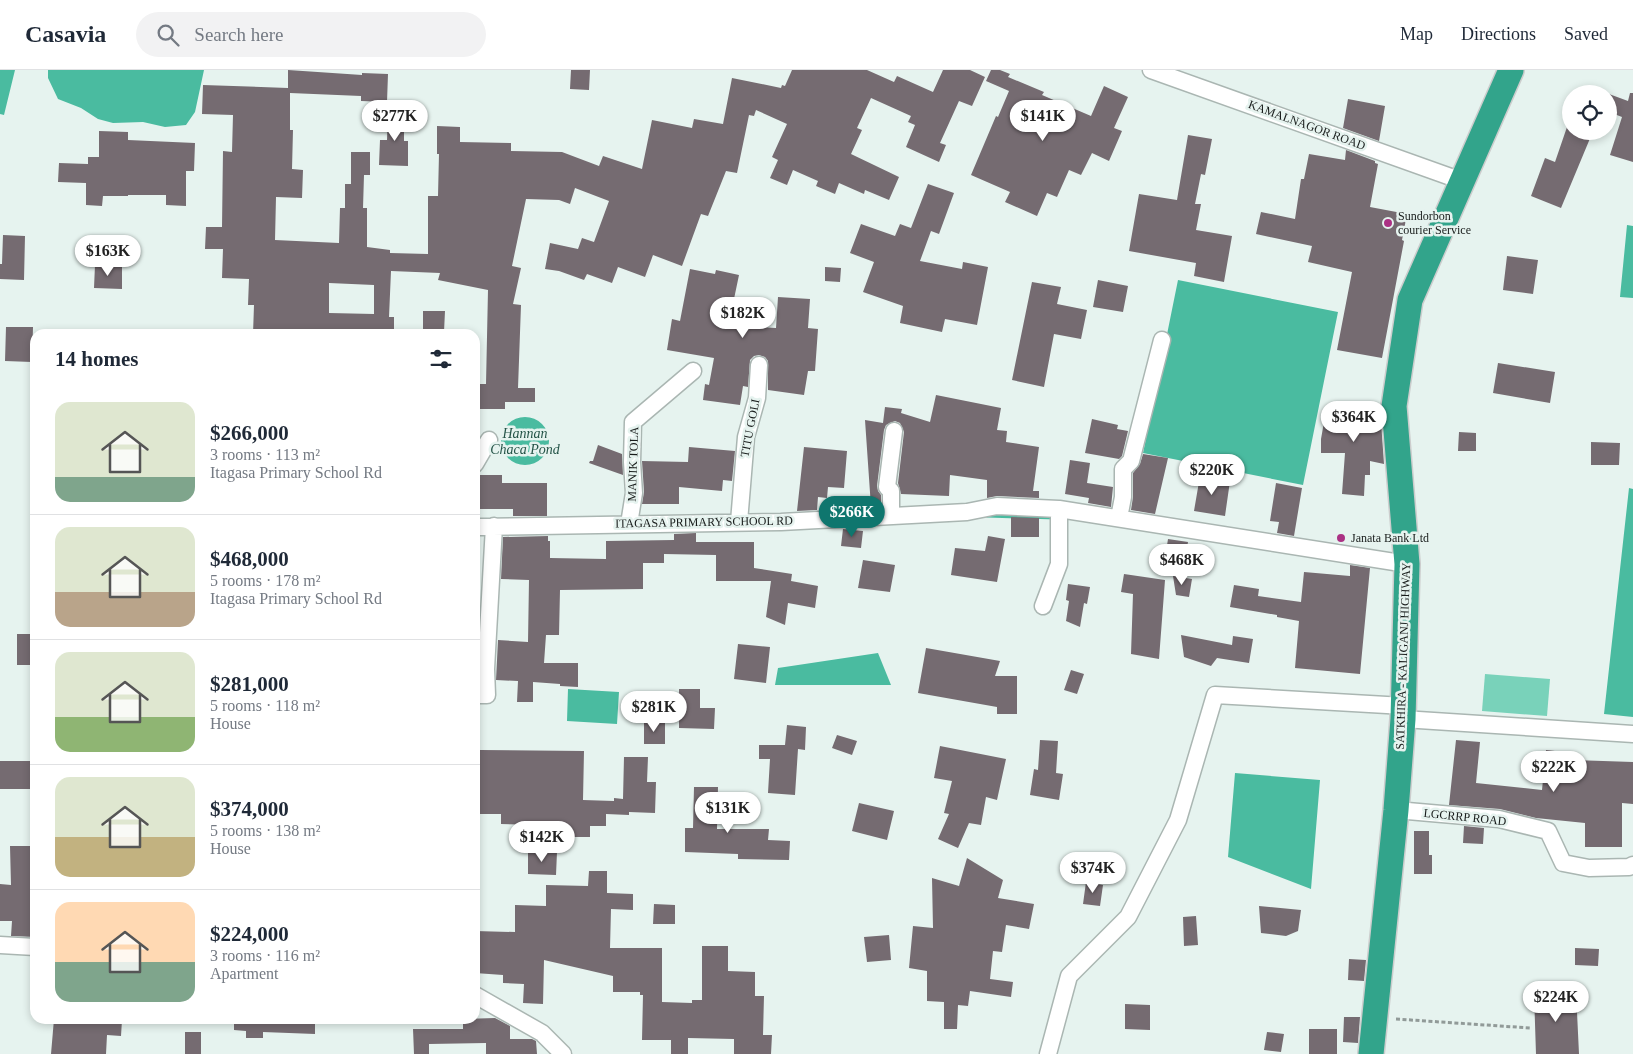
<!DOCTYPE html>
<meta charset="utf-8">
<style>
:root{--surface:#fff;--page:#f2f2f3;--text:#1f2937;--muted:#747a83;--line:#e0e1e3;--accent:#0f766e}
body{margin:0;font-family:"Times New Roman",serif;background:var(--page);color:var(--text);height:100vh;display:flex;flex-direction:column;font-size:19px;white-space:nowrap}
*{box-sizing:border-box;margin:0}
p{font-size:16px;color:var(--muted)}
.icon{flex:none;width:28px;height:28px;fill:none;stroke:currentColor;stroke-width:2;stroke-linecap:round;stroke-linejoin:round}
.map{position:relative;flex:1;overflow:hidden}
.details{position:absolute;left:30px;top:259px;width:450px;height:695px;display:flex;flex-direction:column;background:var(--surface);border-radius:15px;box-shadow:0 2px 8px #0003}
.details>*{flex:none}
.fabs{position:absolute;left:1562px;top:15px;display:grid;gap:10px}
.fabs a{display:grid;place-items:center;width:55px;height:55px;border-radius:50%;background:var(--surface);box-shadow:0 2px 8px #0003;font-size:25px}
.price{position:absolute;translate:-50% -42px;padding:0 11px;border-radius:18px;background:#fff;color:#222;font-size:16px;line-height:32px;filter:drop-shadow(0 1px 2px #0008)}
.price::after{content:'';position:absolute;left:50%;top:30px;width:15px;height:11px;margin-left:-8px;background:inherit;clip-path:polygon(0 0,100% 0,50% 100%)}
.price.selected{background:var(--accent);color:#fff}
ul{padding:0;list-style:none}
li{display:flex;align-items:center;gap:15px;height:125px;padding:0 25px}
li+li{border-top:1px solid var(--line)}
li span{display:grid;place-items:center;flex:none;width:140px;height:100px;border-radius:15px;color:#555}
li>.icon{margin-inline-start:auto}
span .icon{width:60px;height:60px;fill:#fffc;stroke-width:1}
li b{font-size:21px}
h2{display:flex;justify-content:space-between;align-items:center;height:60px;padding:0 25px;font-size:21px}
header{display:flex;align-items:center;gap:30px;box-sizing:border-box;height:70px;padding:0 25px;background:var(--surface);border-bottom:1px solid var(--line)}
header strong{font-size:24px}
nav{display:flex;gap:28px;margin-inline-start:auto;font-size:18px}
.search{width:350px;height:45px;background:var(--page);display:flex;align-items:center;gap:12px;box-sizing:border-box;padding:0 18px;border-radius:28px;color:var(--muted);font-size:19px}
.map>svg:first-child{display:block}
.green{fill:#79d2ba}
.water{fill:#4abba0}
.lines{fill:none;stroke-linecap:round;stroke-linejoin:round}
.stream{stroke:#4abba0;stroke-width:5}
.building{fill:#756b71;fill-rule:evenodd}
.minor-casing{stroke:#aab6b2;stroke-width:19}
.highway-casing{stroke:#cccdcd;stroke-width:28}
.path{stroke:#919a98;stroke-width:3;stroke-dasharray:4 2.5;stroke-linecap:butt}
.minor{stroke:#fff;stroke-width:16}
.highway{stroke:#32a48b;stroke-width:25}
.poi-dot{fill:#ab3184;stroke:#e6f3ef;stroke-width:2}
.labels{text-anchor:middle;stroke-width:5;stroke-linejoin:round;paint-order:stroke}
.street-label{font-size:12px;fill:#181c1b;stroke:#e6f3ef}
.poi-label{font-size:12px;fill:#181c1b;stroke:#e6f3ef;text-anchor:start}
.water-label{font-size:14px;font-style:italic;fill:#255448;stroke:#e6f3ef}
</style>
<header>
<strong>Casavia</strong>
<div class="search"><svg class="icon" aria-label="search" viewBox="0 0 24 24"><circle cx="10" cy="10" r="6"/><path d="M15 15l6 6"/></svg>Search here</div>
<nav><a>Map</a><a>Directions</a><a>Saved</a></nav>
</header>
<div class="map">
<svg width="1633" height="984" viewBox="0 0 1633 984">
<rect width="100%" height="100%" fill="#e6f3ef"/>
<!-- green -->
<path class="green" d="M1485,604L1550,609L1547,646L1482,641Z"/>
<!-- water -->
<path class="water" d="M0,0H15L4,45L0,44Z
M48,0H204L195,42L186,55L165,57L143,52L113,53L98,49L81,38L58,29L48,8Z
M1627,155L1633,156V228L1620,227Z
M1178,210L1338,242L1303,415L1143,383Z
M501 371a24 24 0 1 1 48 0a24 24 0 1 1-48 0Z
M1629,418L1633,419V647L1604,644Z
M878,583L891,615H775L778,598Z
M568,619L619,622L617,654L567,651Z
M1235,703L1320,710L1311,819L1228,787Z"/>
<g class="lines">
<!-- stream -->
<path class="stream" d="M987,445L1056,447"/>
</g>
<!-- building -->
<path class="building" d="M288,0L362,5V3L388,4L387,32L361,31V26L290,23V60H293L292,99L303,100L302,128L276,127L275,170L339,173L340,138H345V114H351V82H370V105H364L363,138H367V177L390,180V183L428,184V126H438L439,84H437V56L460,57V72L511,73V81L562,82L599,96L603,86L642,99L652,50L692,58L694,49L723,54L732,8L781,18L782,15L785,16L792,0H867L894,12L897,6L933,22L943,0H970L985,7L972,36L959,31L940,73L946,75L939,92L906,77L915,55L908,52L911,46L871,28L857,58L862,60L851,84L899,107L889,130L865,120L864,124L839,113L835,124L816,116L818,111L793,100L787,115L770,108L778,90L772,87L787,54L756,40L754,46L749,45L737,103L726,101L708,146L701,144L682,196L653,185L645,207L618,197L612,213L587,204L584,210L559,201L545,199L550,173L578,179L582,168L594,172L609,131L575,118L570,134L559,130L526,129L512,196L521,198L513,234L521,235L518,318H535V332H505V339H475V314H486L488,220L438,210L440,203L391,201L389,247H394V264H253L254,235H248L249,209L222,208L223,179H205L206,157H222L223,81L232,82L233,45L202,44L203,15L288,18ZM329,213L374,215V244L329,243Z
M571,0H590L589,20L570,19Z
M991,0H1000L1010,4L1008,7L1044,22L1042,25L1091,46L1104,16L1128,27L1114,58L1122,61L1109,91L1092,83L1081,105L1069,100L1057,127L1047,123L1037,146L1005,132L1010,122L971,105L996,46L998,47L1009,21L986,11Z
M1630,23H1633V92L1610,85L1622,47L1609,42V24L1628,31Z
M1348,29L1385,36L1379,71L1343,58Z
M388,40L404,41V71H408V96L379,95L380,70H387Z
M1567,57L1571,58V61H1579L1591,66L1561,138L1531,126L1545,88L1555,92Z
M99,61L128,62V70L195,73L194,101H186V136L166,135V125H128V126H103L102,136L86,135V113L58,112L59,93L88,94V87H99Z
M1188,65L1212,69L1205,105L1201,104L1195,134H1201L1196,160L1232,166L1224,212L1194,206L1196,193L1129,181L1139,124L1177,130Z
M1346,80L1375,91V93L1378,94L1370,137L1407,144L1402,170L1404,171L1382,288L1337,280L1352,202L1308,192L1312,176L1256,164L1261,142L1295,149L1301,109H1304L1309,84L1345,90Z
M928,114L954,123L939,164L931,161L920,191L962,199L963,192L988,197L977,255L945,249L942,262L900,253L903,236L863,222L874,192L850,183L861,154L895,166L900,154L911,158Z
M3,165L25,166L24,210L0,209V194H2Z
M1507,186L1538,190L1533,224L1503,220Z
M95,195L122,196V219L94,218Z
M825,197L841,198L840,212L825,211Z
M690,199L715,204L716,200L739,205L730,248L745,251L744,256L776,258L778,227L810,229L808,258L818,259L815,301H808L804,325L768,320V291L765,287L759,285L754,286L750,290L748,317L743,316L740,335L703,330L705,314L709,315L714,288L667,280L672,249L680,251Z
M1098,210L1128,216L1123,242L1093,237Z
M1032,212L1061,217L1057,234L1087,240L1081,269L1054,264L1044,317L1012,310Z
M423,241H445L444,262L423,261Z
M6,257H33L32,292L5,291Z
M1498,293L1555,302L1550,333L1493,323Z
M936,325L1001,338L997,360L1007,361L1006,372L1039,377L1033,421H1039V428L997,426L987,428V410L950,405L949,426L901,424L898,413L904,362L900,353L895,351L886,355L884,360L877,416L878,421L881,425V437H871L865,350L883,353L885,337L902,339L901,343L930,352Z
M1327,335L1348,338V336L1375,338L1380,337L1384,394L1370,391V405H1365L1364,426L1342,424L1345,383H1321V369Z
M1092,349L1118,355L1117,359L1128,361L1122,386L1119,389L1085,383Z
M1459,362L1476,363V381H1458Z
M1591,372L1620,373L1619,395H1591Z
M598,375L622,384L623,405L589,393L590,391H593Z
M689,377L735,381L732,411L723,410L722,421L679,417V434H642L644,422L642,391L688,392Z
M804,377L847,381L844,418L828,417L827,428L818,427L817,440L797,441Z
M1143,384L1168,388L1155,444L1131,440L1133,427V403L1140,394Z
M1070,390L1090,393L1087,413L1113,417L1111,437L1088,433L1089,428L1065,424Z
M475,405H502V413H547V446H513V439H475Z
M1200,406L1230,411L1225,446L1194,441Z
M1276,413L1302,418L1294,466L1277,463L1279,452L1270,451Z
M1011,447L1039,448V467H1011Z
M843,459L863,461L861,478L841,476Z
M696,463V472H754V498L792,504L791,511L818,516L815,538L788,533L785,555L766,547L771,511H716V485L664,484V493H643V519L560,520L559,565H546L544,593H578V617L560,616V614L533,612V632H517L518,611L496,610L498,570L528,572L529,510L501,509L503,467L548,466V471H550V488L606,489V471L674,470V464Z
M988,466L1005,469L997,512L951,505L955,478L985,481Z
M1168,469L1188,472L1183,501H1163Z
M863,490L895,495L890,522L858,518Z
M1350,495L1370,498L1360,604L1295,598L1299,551L1277,547V545L1230,537L1234,515L1259,519L1258,526L1301,532L1304,502L1350,506Z
M1124,504L1165,510L1159,589L1131,584L1133,524L1121,522Z
M1173,506L1192,509L1189,527L1176,525Z
M1068,514L1090,517L1087,534L1084,533L1080,557L1066,551L1069,531L1066,530Z
M17,564H35V595H17Z
M1181,565L1232,575L1233,566L1253,569L1249,593L1217,588L1211,596L1184,587Z
M738,574L770,577L766,613L734,609Z
M926,578L1000,591L995,606H1017V644H997V637L918,623Z
M1071,600L1084,604L1077,624L1064,620Z
M679,619H700V638H715L714,659L679,658Z
M644,652H665V674H644Z
M787,655L806,657L805,680L798,679L795,725L768,723L770,689H759V675H785Z
M837,665L857,671L852,685L832,678Z
M1040,670L1058,671L1056,703L1063,704L1059,730L1030,725L1034,699L1038,700Z
M1456,670L1480,672L1476,713L1542,720L1546,680L1573,683V690L1633,692V734L1622,733V777H1585V753L1536,748L1500,739L1449,735Z
M940,676L1006,689L997,730L986,727L981,755L969,753L958,778L938,769L949,744L944,743L952,711L934,708Z
M480,680L584,681L583,730L614,731V728L623,729L624,687H648L647,712H656L655,743L629,742V745L606,744V756H590V767H551V755L501,754V744H478L479,735H475V712H479Z
M0,691H35V719H0Z
M694,717H718L717,759H769L768,770L790,771L789,790L738,789V784L685,782V758H693Z
M859,733L894,741L887,770L852,761Z
M1464,756L1484,758L1483,774L1463,773Z
M1414,761H1429V785H1432V804H1414Z
M10,776H35V867L11,866L12,851H0V814L11,815Z
M528,781L557,782L556,805L528,804Z
M967,788L1003,810L998,828L1034,834L1029,859L1006,855L1002,882L993,881L990,909L1013,912L1011,927L970,921L968,936L958,935L957,959H944V932L927,931V901L909,898L913,856L933,858L932,808L959,816Z
M589,801H607V823L633,824V840L611,839L610,878H662V932L692,933V930H702V876H728V901L755,902V926H764L763,965H772L771,984H734V969L688,968V984H671V970H642L643,925H640V922H613V906L544,890L543,934L523,933L524,914L503,913V905L475,903V861L515,862V835L546,836V815L588,816Z
M1086,812L1103,815L1100,836L1083,834Z
M654,834L675,835V854H653Z
M1259,836L1301,840L1298,861L1286,866L1261,863Z
M1196,846L1198,875L1184,876L1183,847Z
M889,865L891,890L867,892L864,867Z
M1575,878L1599,879L1598,896L1575,895Z
M1349,889L1366,890L1364,911L1348,910Z
M1576,921L1579,984H1536L1534,923Z
M1125,934L1150,935V960L1125,959Z
M1344,947H1360L1358,973L1343,972Z
M495,948L510,956V969H532L536,971L537,984H486V973L429,974V984H414L413,959H463V949Z
M54,949L122,950L121,966L107,965L106,984H51Z
M234,949H315V964L263,962V968H246V961L234,960Z
M1309,959H1337V984H1309Z
M185,962H201V984H185Z
M1267,962L1284,964L1281,982L1264,980Z"/>
<g class="lines">
<defs>
<path id="minor" d="M1151,0L1462,111
M475,394L489,370
M891,446V421L887,417L894,361
M1119,448L1123,427V399L1131,391L1162,270
M739,452L746,367L757,328L759,295
M629,454L634,423L632,392L633,352L693,301
M475,457L781,452L967,442L997,436L1059,439L1407,494
M1043,536L1059,494V439
M475,625H487L486,599L494,456
M1403,649L1633,664
M1396,740L1499,749L1548,761L1563,793L1589,798L1629,797L1633,795
M0,875L35,877
M475,925L542,963L563,984
M1048,984L1069,906L1128,847L1178,750L1215,625L1404,636"/>
<path id="highway" d="M1371,984L1396,740L1403,649L1407,494L1394,336L1410,230L1511,0"/>
</defs>
<!-- minor casing -->
<use href="#minor" class="minor-casing"/>
<!-- highway casing -->
<use href="#highway" class="highway-casing"/>
<!-- path -->
<path class="path" d="M1396,949L1530,958"/>
<!-- minor -->
<use href="#minor" class="minor"/>
<!-- highway -->
<use href="#highway" class="highway"/>
</g>
<!-- markers -->
<g class="poi-dot">
<circle cx="1388" cy="153" r="5"/>
<circle cx="1341" cy="468" r="5"/>
</g>
<g class="labels">
<!-- street labels -->
<g class="street-label">
<text transform="translate(1307 55) rotate(20)" y="4">KAMALNAGOR ROAD</text>
<text transform="translate(750 358) rotate(-79)" y="4">TITU GOLI</text>
<text transform="translate(633 394) rotate(-88)" y="4">MANIK TOLA</text>
<text transform="translate(704 452) rotate(-1)" y="4">ITAGASA PRIMARY SCHOOL RD</text>
<text transform="translate(1403 586) rotate(-88)" y="4">SATKHIRA - KALIGANJ HIGHWAY</text>
<text transform="translate(1465 747) rotate(6)" y="4">LGCRRP ROAD</text>
</g>
<!-- poi labels -->
<g class="poi-label">
<text x="1398" y="150">Sundorbon<tspan x="1398" dy="14">courier Service</tspan></text>
<text x="1351" y="472">Janata Bank Ltd</text>
</g>
<!-- water labels -->
<g class="water-label">
<text x="525" y="368">Hannan<tspan x="525" dy="16">Chaca Pond</tspan></text>
</g>
</g>
</svg>
<div class="fabs">
<a><svg class="icon" aria-label="locate" viewBox="0 0 24 24"><circle cx="12" cy="12" r="6"/><path d="M12 2v4M12 18v4M2 12h4M18 12h4"/></svg></a>
</div>
<b class="price" style="left:395px;top:72px">$277K</b>
<b class="price" style="left:1043px;top:72px">$141K</b>
<b class="price" style="left:108px;top:207px">$163K</b>
<b class="price" style="left:743px;top:269px">$182K</b>
<b class="price" style="left:1354px;top:373px">$364K</b>
<b class="price" style="left:1212px;top:426px">$220K</b>
<b class="price selected" style="left:852px;top:468px">$266K</b>
<b class="price" style="left:1182px;top:516px">$468K</b>
<b class="price" style="left:654px;top:663px">$281K</b>
<b class="price" style="left:1554px;top:723px">$222K</b>
<b class="price" style="left:728px;top:764px">$131K</b>
<b class="price" style="left:542px;top:793px">$142K</b>
<b class="price" style="left:1093px;top:824px">$374K</b>
<b class="price" style="left:1556px;top:953px">$224K</b>
<section class="details">
<h2>14 homes<svg class="icon" aria-label="filters" viewBox="0 0 24 24"><path d="M4 7h16M4 17h16"/><circle cx="9" cy="7" r="2"/><circle cx="15" cy="17" r="2"/></svg></h2>
<ul>
<li><span style="background:linear-gradient(#dfe7d0 75%,#7fa58c 0)"><svg class="icon" aria-label="home" viewBox="0 0 24 24"><path d="M3 11l9-7 9 7M6 9v11h12V9"/></svg></span><div><b>$266,000</b><p>3 rooms · 113 m²</p><p>Itagasa Primary School Rd</p></div></li>
<li><span style="background:linear-gradient(#dfe7d0 65%,#b9a48a 0)"><svg class="icon" aria-label="home" viewBox="0 0 24 24"><path d="M3 11l9-7 9 7M6 9v11h12V9"/></svg></span><div><b>$468,000</b><p>5 rooms · 178 m²</p><p>Itagasa Primary School Rd</p></div></li>
<li><span style="background:linear-gradient(#dfe7d0 65%,#8fb573 0)"><svg class="icon" aria-label="home" viewBox="0 0 24 24"><path d="M3 11l9-7 9 7M6 9v11h12V9"/></svg></span><div><b>$281,000</b><p>5 rooms · 118 m²</p><p>House</p></div></li>
<li><span style="background:linear-gradient(#dfe7d0 60%,#c2b280 0)"><svg class="icon" aria-label="home" viewBox="0 0 24 24"><path d="M3 11l9-7 9 7M6 9v11h12V9"/></svg></span><div><b>$374,000</b><p>5 rooms · 138 m²</p><p>House</p></div></li>
<li><span style="background:linear-gradient(#ffd9b3 60%,#7fa58c 0)"><svg class="icon" aria-label="home" viewBox="0 0 24 24"><path d="M3 11l9-7 9 7M6 9v11h12V9"/></svg></span><div><b>$224,000</b><p>3 rooms · 116 m²</p><p>Apartment</p></div></li>
</ul>
</section>
</div>
